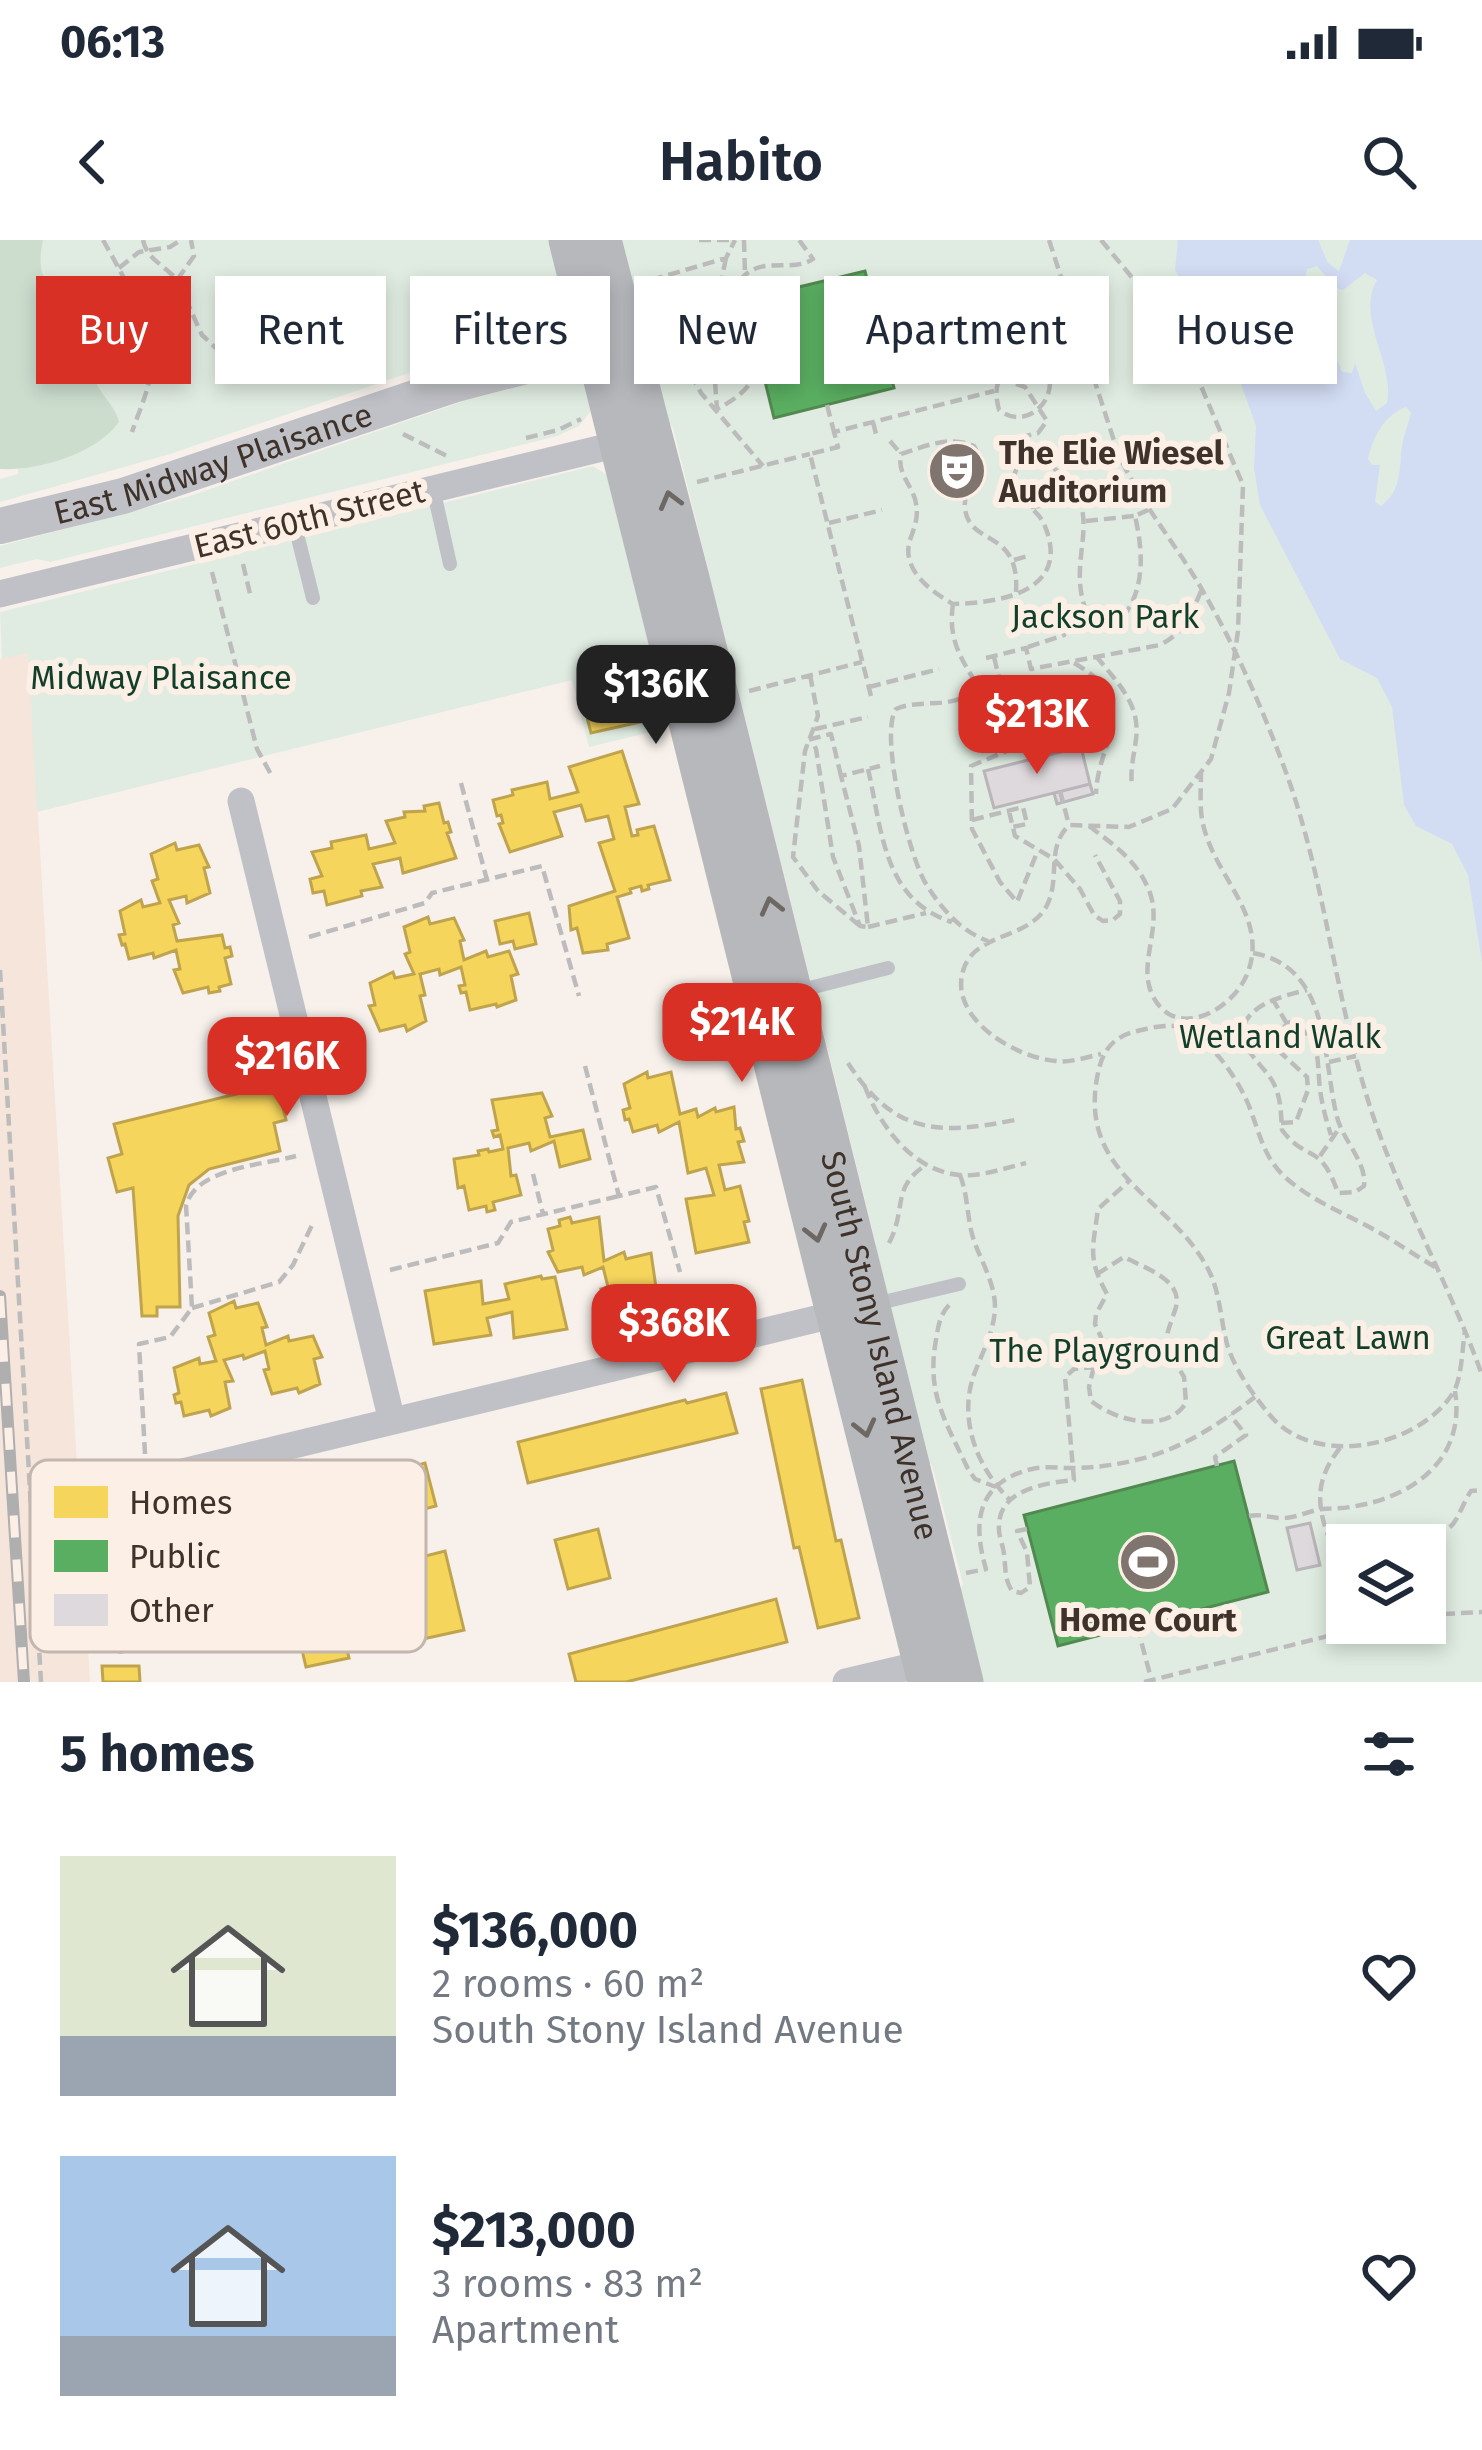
<!DOCTYPE html>
<meta charset="utf-8">
<style>
:root{--surface:#fff;--page:#f6f6f7;--text:#1f2937;--muted:#747a83;--accent:#d93025}
body{margin:0;font-family:"Fira Sans",sans-serif;background:var(--page);color:var(--text);height:100vh;display:flex;flex-direction:column;font-size:45px;white-space:nowrap}
*{box-sizing:border-box;margin:0}
p{font-size:39px;color:var(--muted)}
.icon{flex:none;width:66px;height:66px;fill:none;stroke:currentColor;stroke-width:2;stroke-linecap:round;stroke-linejoin:round}
.map{position:relative;height:1442px;overflow:hidden}
.sheet{display:flex;flex-direction:column;background:var(--surface);flex:1}
.sheet>*{flex:none}
.hud{position:absolute;left:36px;top:36px;width:1410px;height:108px;display:flex;gap:24px}
.controls{position:absolute;left:1326px;top:1284px;display:grid;gap:24px}
.controls a{display:grid;place-items:center;width:120px;height:120px;border-radius:0px;background:var(--surface);box-shadow:0 6px 18px #0003;font-size:60px}
.price{position:absolute;translate:-50% -102px;padding:0 27px;border-radius:24px;background:var(--accent);color:#fff;font-size:39px;line-height:78px;filter:drop-shadow(0 3px 6px #0008)}
.price::after{content:'';position:absolute;left:50%;top:72px;width:36px;height:27px;margin-left:-18px;background:inherit;clip-path:polygon(0 0,100% 0,50% 100%)}
.price.active{background:#222;color:#fff}
ul{padding:0;list-style:none}
li{display:flex;align-items:center;gap:36px;height:300px;padding:0 60px}
li span{display:grid;place-items:center;flex:none;width:336px;height:240px;border-radius:0px;color:#555}
li>.icon{margin-inline-start:auto}
span .icon{width:144px;height:144px;fill:#fffc;stroke-width:1}
li b{font-size:51px}
h2{display:flex;justify-content:space-between;align-items:center;height:144px;padding:0 60px;font-size:51px}
.pill{padding:0 42px;border-radius:0px;background:var(--surface);box-shadow:0 6px 18px #0003;font-size:42px;line-height:108px}
.pill.active{background:var(--accent);color:#fff}
.status{display:flex;justify-content:space-between;align-items:center;height:84px;padding:0 60px;background:var(--surface);direction:ltr}
.status svg{height:33px;fill:currentColor}
header{display:flex;justify-content:space-between;align-items:center;height:156px;padding:0 60px;background:var(--surface);font-size:54px;font-weight:600}
.map>svg:first-child{display:block}
.built{fill:#f5e5da}
.green{fill:#e0ece1;fill-rule:evenodd}
.forest{fill:#ccddce}
.water{fill:#d2dcf3;fill-rule:evenodd}
.homes{fill:#f6d55c;stroke:#bfa44d;stroke-width:3}
.public{fill:#5aae61;stroke:#528950;stroke-width:3}
.building{fill:#ded9dd;stroke:#b9b5b8;stroke-width:3}
.lines{fill:none;stroke-linecap:round;stroke-linejoin:round}
.path{stroke:#bdbcbd;stroke-width:4.5;stroke-dasharray:12 6;stroke-linecap:butt}
.service{stroke:#c0c1c6;stroke-width:14}
.minor{stroke:#c0c1c6;stroke-width:27}
.tertiary{stroke:#c0c1c6;stroke-width:36}
.secondary{stroke:#b6b8bc;stroke-width:39}
.rail-casing{stroke:#b0afb0;stroke-width:12}
.rail{stroke:#fcefe6;stroke-width:8;stroke-dasharray:22;stroke-linecap:butt}
.oneway{stroke:#6e6864}
.labels{text-anchor:middle;stroke-width:12;stroke-linejoin:round;paint-order:stroke}
.poi-label{font-size:33px;font-weight:bold;fill:#3e322a;stroke:#fcefe6;text-anchor:start}
.street-label{font-size:33px;fill:#3e322a;stroke:#fcefe6}
.park-label{font-size:33px;fill:#113f29;stroke:#fcefe6}
.key{fill:#fcefe6;stroke:#c3b6ae;stroke-width:3}
.key-label{font-size:33px;fill:#3e322a}
</style>
<div class="status"><b>06:13</b><svg viewBox="0 0 49 12"><path d="M0 12V9h3v3zM5 12V6h3v6zM10 12V3h3v9zM15 12V0h3v12zM26 1h20v11H26zM47 4h2v5h-2z"/></svg></div>
<header><svg class="icon" aria-label="back" viewBox="0 0 24 24"><path d="M15 5l-7 7 7 7"/></svg>Habito<svg class="icon" aria-label="search" viewBox="0 0 24 24"><circle cx="10" cy="10" r="6"/><path d="M15 15l6 6"/></svg></header>
<div class="map">
<svg width="1482" height="1442" viewBox="0 0 1482 1442">
<rect width="100%" height="100%" fill="#f7f0eb"/>
<!-- built -->
<path class="built" d="M28,412L90,1442H0V419Z"/>
<!-- green -->
<path class="green" d="M3,0H556L574,85L403,135L170,214L0,262V239L18,234Z
M619,0H1482V1442H976L955,1360L963,1344L932,1225L921,1215L872,1020L876,1004L673,188L658,163ZM1347,1305H1425V1383H1347Z
M571,132L583,136L594,167L579,186L557,196L50,322L37,319L0,328V306L190,256L464,161Z
M593,226L607,235L653,420L639,424L655,491L589,507L572,440L37,572L28,413L2,419L0,372Z"/>
<!-- forest -->
<path class="forest" d="M0,0H43C30,62 72,41 88,75C96,93 87,113 92,132C97,153 115,164 119,182C96,214 38,231 0,229Z"/>
<!-- water -->
<path class="water" d="M1178,0H1318L1328,23L1339,31L1350,0H1482V722L1468,635L1452,604L1416,586L1404,565L1392,467L1377,438L1340,419L1260,265L1254,228L1256,186L1241,144L1175,30ZM1317,26L1336,48L1343,50L1365,33L1377,40C1355,78 1395,123 1387,163L1376,171L1365,153L1355,123L1352,133L1342,132L1321,77L1302,54L1307,29ZM1406,167L1411,173C1408,186 1402,199 1401,213C1400,234 1399,253 1381,266L1375,262L1380,225H1372L1368,219C1373,197 1384,175 1406,167Z"/>
<!-- homes -->
<path class="homes" d="M632,450L640,482L591,493L583,462Z
M622,511L639,564L625,567L632,596L638,595L637,590L654,586L670,640L648,645L649,649L642,651L641,646L630,649L631,653L617,657L629,698L607,704L608,710L583,713L577,688L571,690L569,666L615,651L599,603L614,599L608,576L586,581L581,565L554,572L562,596L510,612L499,584L503,583L501,575L497,576L493,560L513,555L512,550L547,542L550,559L578,552L569,527Z
M439,563L444,583L448,582L451,592L447,593L456,618L403,633L400,618L373,624L382,647L361,651L362,656L327,665L324,651L313,653L310,639L322,636L312,612L332,608L331,602L366,595L369,609L395,603L386,581L405,577L404,572L425,571L424,566Z
M175,603L177,610L199,605L209,627L204,628L210,653L187,663L186,656L169,660L179,683L173,685L177,701L222,695L225,708L230,707L232,716L225,718L231,744L219,747L220,751L209,753L208,747L183,753L174,730L180,729L176,710L154,718L153,713L129,719L125,704L122,705L119,695L125,694L120,671L141,660L143,667L160,663L152,641L158,639L151,614Z
M529,673L536,704L515,709L513,701L500,704L495,681Z
M428,677L430,684L454,678L464,700L460,701L464,720L486,711L488,717L509,711L518,734L511,736L516,760L497,767L496,764L470,770L466,752L461,753L459,746L465,745L461,727L440,735L439,729L420,734L425,755L420,756L426,781L407,791L405,785L380,791L369,766L375,765L370,743L393,732L395,738L414,734L405,714L410,712L404,687Z
M647,832L648,838L671,832L680,874L696,869L698,877L715,868L716,872L734,867L736,889L740,888L744,901L738,902L744,922L719,925L725,950L740,946L749,981L744,982L749,1002L696,1013L686,959L714,955L706,928L688,933L679,882L659,892L657,885L633,892L629,879L625,880L623,870L630,868L624,844Z
M277,844L286,880L274,883L280,911L209,929L189,945L178,976L180,1067H157V1076H142L133,948L117,952L108,918L122,914L114,884Z
M542,853L552,876L545,878L550,897L583,890L590,919L560,927L554,901L531,911L529,903L508,908L511,936L516,935L521,955L493,962L495,970L487,972L486,966L469,970L464,946L458,948L454,919L479,915L478,911L488,909L489,912L503,909L500,895L494,897L492,891L498,890L492,860Z
M570,977L572,983L599,977L604,1021L624,1012L626,1019L651,1013L658,1061L637,1071L636,1064L610,1070L601,1049L608,1047L603,1027L584,1035L582,1027L558,1032L548,1012L553,1010L548,989L560,986L559,980Z
M541,1036L542,1039L555,1037L567,1089L514,1098L512,1072L487,1078L491,1095L434,1104L425,1051L481,1041L483,1064L509,1059L505,1044Z
M234,1061L236,1068L258,1063L267,1087L262,1088L266,1105L288,1096L289,1101L313,1096L322,1117L314,1119L320,1144L299,1153L297,1148L272,1154L264,1130L269,1129L265,1111L244,1119L243,1115L224,1120L233,1141L225,1142L230,1168L211,1176L209,1170L184,1176L181,1162L176,1163L174,1155L179,1153L174,1128L199,1118L200,1124L216,1121L208,1097L215,1095L209,1073Z
M802,1140L836,1301L841,1300L859,1378L818,1388L799,1307L794,1308L761,1149Z
M726,1153L737,1193L528,1243L518,1202L685,1160L687,1163Z
M425,1223L436,1266L279,1307L270,1266Z
M598,1289L610,1338L568,1349L555,1300Z
M445,1311L464,1390L423,1399L405,1321Z
M331,1340L349,1418L306,1427L288,1350Z
M776,1359L787,1402L626,1442H576L569,1414Z
M102,1426H139L140,1442H103Z"/>
<!-- public -->
<path class="public" d="M865,31L894,148L774,178L745,60Z
M1234,1221L1268,1352L1058,1406L1024,1275Z"/>
<!-- building -->
<path class="building" d="M1081,507L1090,544L994,568L984,531Z
M1090,544L1093,554L1057,564L1054,553Z
M1310,1283L1320,1325L1297,1330L1287,1288Z"/>
<g class="lines">
<!-- path -->
<path class="path" d="M103,0C124,38 157,91 150,136C147,155 138,174 132,192
M143,0C147,20 165,25 177,40L194,16L191,0
M699,0H735
M744,0L745,34
M1049,0L1118,213C1140,263 1177,305 1204,353C1236,408 1262,468 1284,527C1323,631 1333,742 1364,847C1393,948 1447,1037 1482,1135
M1101,0L1179,94L1243,245L1238,391L1229,453L1211,519L1172,569L1129,587L1069,585C1046,608 1060,636 1048,663C1032,700 977,691 964,728C946,777 1015,818 1056,821C1070,823 1087,817 1101,814
M726,18L711,88L717,169C810,121 695,87 743,37C763,16 792,33 813,19L799,0
M119,28L139,12L170,7L181,0
M651,40L726,18L735,0
M140,76L177,40L202,95L251,141
M662,88L675,104L701,153L763,226
M1032,119L1048,104L1069,65
M1025,120C1077,129 1037,199 999,170C992,143 999,131 1025,120Z
M999,138L1025,147L1047,181L1038,193L1005,201L1007,209
M827,165L834,192
M873,182L877,198
M403,194L451,218
M526,198L558,190L581,179
M890,201L901,214
M697,242L810,214
M1031,267L1080,261
M1086,281L1134,276
M829,283L882,270
M1014,320L1031,315
M243,324L251,358
M212,332L257,509L273,538
M1016,352C1020,288 970,307 965,269C962,245 989,230 974,206C949,195 926,206 901,214C897,232 910,243 915,259C919,275 916,283 911,297C899,328 929,350 953,364C1001,363 1073,351 1044,284C1038,270 1020,262 1015,248C1011,237 1016,231 1020,221L1035,216C1123,265 1058,314 1089,377L1103,384L1121,379C1146,350 1143,311 1135,276L1148,270
M953,364C948,397 959,416 976,443C962,473 922,457 896,469C879,494 909,617 926,644C941,668 960,691 988,701
M1028,407L1064,395L1056,366L1035,371
M1096,416C1116,441 1141,464 1136,499C1134,516 1130,528 1132,546
M994,417L1004,458
M986,418L1026,408L1031,429L1160,405C1185,392 1191,374 1202,349
M1074,423C1145,463 1097,502 1096,554
M810,435L818,476L805,511L793,617L818,651L860,686
M869,447L939,429
M749,451L862,422
M871,456L810,214L838,207L834,192L994,151
M815,489L868,477
M1031,501L971,526L972,589L1000,642L1017,662L1038,610
M868,529C882,590 883,660 952,682
M841,536L831,494L811,499L816,509L833,617L860,686L868,687L859,606L841,536L880,526
M461,543L487,640
M1060,551L1069,585
M1009,571L1015,596L1054,619L1080,649L1094,675L1103,681L1113,680L1120,674V661L1095,615
M972,580L1023,567L1027,584L1012,587
M1089,586C1114,605 1139,622 1150,653C1162,687 1139,722 1151,752C1172,803 1233,772 1248,732C1268,677 1217,639 1204,588C1199,572 1201,551 1201,533
M868,687L926,673
M309,697L425,663L432,653L542,626L579,756
M1253,713C1331,727 1322,818 1337,877C1343,901 1367,922 1364,946L1355,952L1338,953C1320,901 1307,923 1282,890C1281,874 1281,858 1274,844C1267,830 1252,819 1246,805C1231,768 1282,756 1307,750
M0,730L41,1442
M1272,758L1287,784
M1210,806L1223,798L1244,794
M1329,822L1356,816
M848,823C894,895 938,895 1015,880
M585,826L619,956L656,947L680,1032
M865,847C881,887 912,930 959,935C981,937 1005,928 1026,923
M1281,883L1296,882L1308,850L1307,837L1280,812L1279,791L1290,782C1318,797 1317,809 1319,838C1320,857 1325,877 1331,895
M1320,916L1340,887
M533,934L543,974
M960,935C967,953 967,971 971,990C977,1017 996,1040 995,1070C993,1094 983,1111 975,1132C957,1178 977,1228 1010,1260
M889,1003C907,969 891,947 926,925
M1435,1027C1416,1016 1399,1004 1380,993C1349,975 1313,962 1286,938C1263,917 1260,894 1249,866C1238,839 1213,803 1187,789C1171,782 1149,788 1133,792C1109,799 1101,815 1097,838C1079,938 1174,958 1210,1033C1220,1054 1221,1082 1227,1104C1234,1128 1253,1155 1269,1174C1313,1229 1418,1208 1453,1153C1462,1138 1462,1109 1465,1091
M390,1030L498,1003L511,982L619,956
M1097,1034L1124,1017C1144,1028 1183,1039 1176,1067C1172,1080 1167,1091 1165,1105L1184,1137L1186,1163C1166,1194 1116,1181 1091,1161L1089,1147L1101,1097L1095,1084L1096,1074L1107,1054C1087,1018 1093,1008 1098,969L1128,942
M949,1065C940,1075 938,1086 936,1100C926,1154 946,1182 968,1229L975,1239L996,1247
M192,1068L279,1042L293,1025L313,983
M1340,1208C1300,1258 1330,1292 1347,1347
M145,1214L139,1104L170,1097L192,1068L186,965C197,928 262,925 296,916
M1217,1226L1215,1217L1246,1195L1230,1175
M1249,1276C1262,1273 1272,1279 1285,1278C1298,1277 1309,1271 1322,1269C1331,1268 1341,1269 1350,1267C1413,1258 1466,1219 1455,1151
M1027,1289L1017,1291L1027,1312L1030,1347L1021,1353L1012,1351C1004,1338 1006,1329 1004,1314C1003,1305 998,1295 999,1286C999,1249 1046,1243 1074,1240L1065,1137L1074,1129L1093,1127
M1352,1305C1383,1258 1420,1320 1453,1284C1460,1275 1464,1261 1471,1251L1482,1250
M966,1333L986,1329C972,1282 977,1242 1032,1229C1043,1226 1058,1228 1069,1228C1097,1228 1124,1224 1151,1216C1190,1204 1223,1181 1255,1157
M1425,1375L1482,1372
M1137,1386L1151,1438
M1144,1442L1380,1383"/>
<!-- service -->
<path class="service" d="M433,248L450,324
M294,282L313,358
M794,752L888,728
M875,1064L959,1044
M102,1251L118,1327L121,1407"/>
<!-- minor -->
<path class="minor" d="M0,354L619,204
M241,561L392,1181
M83,1256L849,1071
M846,1442L935,1421"/>
<!-- tertiary -->
<path class="tertiary" id="s1" d="M0,286L123,256L456,144L595,108"/>
<!-- secondary -->
<g class="secondary">
<path d="M568,0L927,1442"/>
<path id="s2" d="M602,0L690,338L964,1442"/>
</g>
<defs>
<path id="rail" d="M0,1056L24,1442"/>
</defs>
<!-- rail casing -->
<use href="#rail" class="rail-casing"/>
<!-- rail -->
<use href="#rail" class="rail"/>
</g>
<!-- one-way arrows -->
<defs><path id="oneway-chevron" d="M-2-3.5L2.5 0L-2 3.5" fill="none" stroke-width="1.6" stroke-linecap="round" stroke-linejoin="round" transform="scale(3)"/></defs>
<g class="oneway">
<use href="#oneway-chevron" transform="translate(670 260) rotate(-105)"/>
<use href="#oneway-chevron" transform="translate(771 666) rotate(-104)"/>
<use href="#oneway-chevron" transform="translate(816 993) rotate(76)"/>
<use href="#oneway-chevron" transform="translate(865 1188) rotate(76)"/>
</g>
<!-- icons -->
<defs>
<symbol id="theatre-disc" viewBox="-11 -11 22 22"><circle r="9.5" fill="#7f746e" stroke="#fcefe6"/><path d="M-5-5.5Q0-4 5-5.5V0Q5 5 0 6Q-5 5-5 0ZM-3.3-2.5H-1v1.5H-3.3ZM1-2.5H3.3v1.5H1ZM-2.8 1Q0 5.5 2.8 1Z" fill="#fff"/></symbol>
<symbol id="stadium-disc" viewBox="-11 -11 22 22"><circle r="9.5" fill="#7f746e" stroke="#fcefe6"/><path d="M0-5a6.5 5 0 1 0 0 10a6.5 5 0 1 0 0-10ZM-3.5-1.8h7v3.6h-7Z" fill="#fff"/></symbol>
</defs>
<g fill-rule="evenodd">
<use href="#theatre-disc" x="924" y="198" width="66" height="66"/>
<use href="#stadium-disc" x="1115" y="1289" width="66" height="66"/>
</g>
<g class="labels">
<!-- poi labels -->
<g class="poi-label">
<text x="999" y="224">The Elie Wiesel<tspan x="999" dy="38">Auditorium</tspan></text>
<text x="1148" y="1391" text-anchor="middle">Home Court</text>
</g>
<!-- street labels -->
<g class="street-label">
<text dy="12" stroke="none"><textPath href="#s1" startOffset="222">East Midway Plaisance</textPath></text>
<text transform="translate(309 278) rotate(-14)" y="12">East 60th Street</text>
<text dy="12" stroke="none"><textPath href="#s2" startOffset="1140">South Stony Island Avenue</textPath></text>
</g>
<!-- park labels -->
<g class="park-label">
<text x="1105" y="388">Jackson Park</text>
<text x="161" y="449">Midway Plaisance</text>
<text x="1280" y="808">Wetland Walk</text>
<text x="1348" y="1109">Great Lawn</text>
<text x="1105" y="1122">The Playground</text>
</g>
</g>
<!-- legend -->
<rect x="30" y="1220" width="396" height="192" rx="18" class="key"/>
<rect x="54" y="1246" width="54" height="32" fill="#f6d55c"/>
<rect x="54" y="1300" width="54" height="32" fill="#5aae61"/>
<rect x="54" y="1354" width="54" height="32" fill="#ded9dd"/>
<g class="key-label">
<text x="129" y="1274">Homes</text>
<text x="129" y="1328">Public</text>
<text x="129" y="1382">Other</text>
</g>
</svg>
<div class="controls">
<a><svg class="icon" aria-label="layers" viewBox="0 0 24 24"><path d="M12 4l9 5-9 5-9-5zM3 14l9 5 9-5"/></svg></a>
</div>
<b class="price active" style="left:656px;top:507px">$136K</b>
<b class="price" style="left:1037px;top:537px">$213K</b>
<b class="price" style="left:742px;top:845px">$214K</b>
<b class="price" style="left:287px;top:879px">$216K</b>
<b class="price" style="left:674px;top:1146px">$368K</b>
<div class="hud">
<a class="pill active">Buy</a>
<a class="pill">Rent</a>
<a class="pill">Filters</a>
<a class="pill">New</a>
<a class="pill">Apartment</a>
<a class="pill">House</a>
</div>
</div>
<section class="sheet">
<h2>5 homes<svg class="icon" aria-label="filters" viewBox="0 0 24 24"><path d="M4 7h16M4 17h16"/><circle cx="9" cy="7" r="2"/><circle cx="15" cy="17" r="2"/></svg></h2>
<ul>
<li><span style="background:linear-gradient(#dfe7d0 75%,#9aa5b1 0)"><svg class="icon" aria-label="home" viewBox="0 0 24 24"><path d="M3 11l9-7 9 7M6 9v11h12V9"/></svg></span><div><b>$136,000</b><p>2 rooms · 60 m²</p><p>South Stony Island Avenue</p></div><svg class="icon" aria-label="heart" viewBox="0 0 24 24"><path d="M12 20l-8-8c-3-5 5-10 8-4 3-6 11-1 8 4z"/></svg></li>
<li><span style="background:linear-gradient(#a9c7e8 75%,#9aa5b1 0)"><svg class="icon" aria-label="home" viewBox="0 0 24 24"><path d="M3 11l9-7 9 7M6 9v11h12V9"/></svg></span><div><b>$213,000</b><p>3 rooms · 83 m²</p><p>Apartment</p></div><svg class="icon" aria-label="heart" viewBox="0 0 24 24"><path d="M12 20l-8-8c-3-5 5-10 8-4 3-6 11-1 8 4z"/></svg></li>
</ul>
</section>
